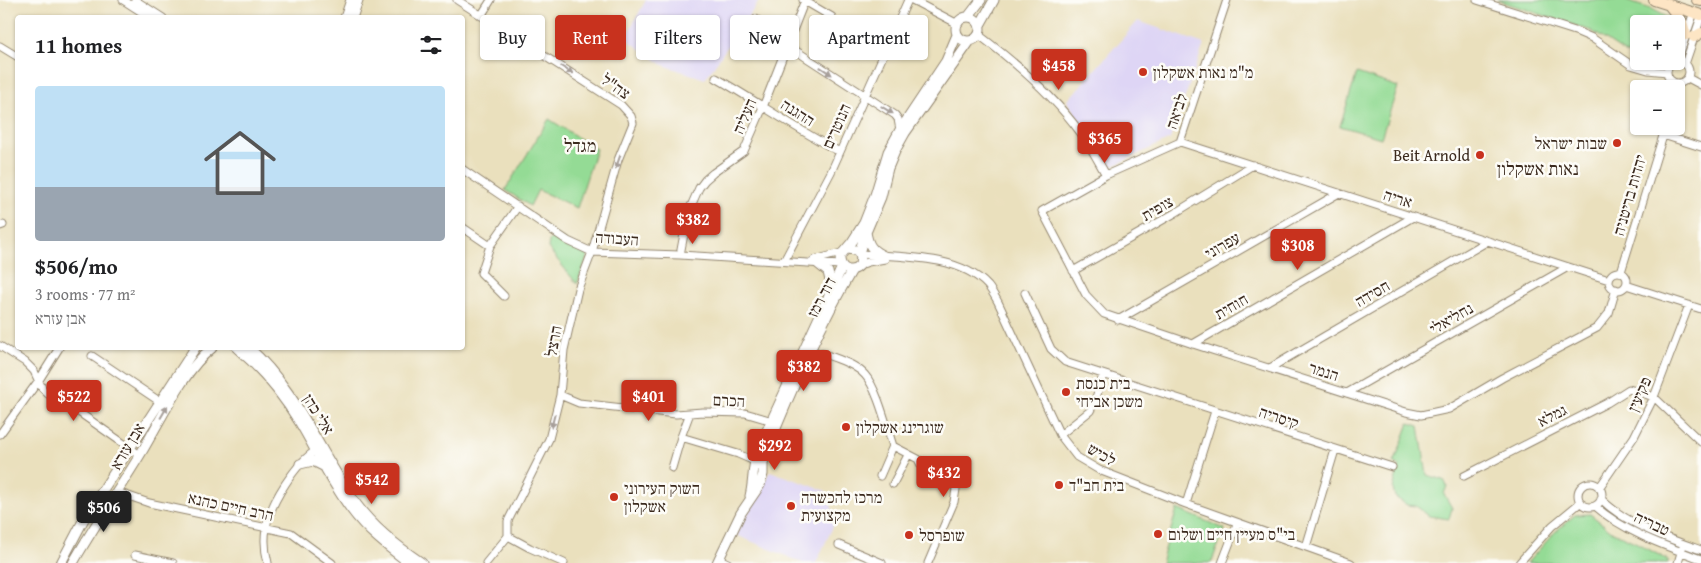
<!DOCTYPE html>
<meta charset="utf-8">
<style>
:root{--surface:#fff;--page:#f6f6f6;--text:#202124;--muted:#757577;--accent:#c8321e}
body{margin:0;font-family:"Gentium Book Plus","Frank Ruhl Libre",serif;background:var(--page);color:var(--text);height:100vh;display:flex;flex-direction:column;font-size:19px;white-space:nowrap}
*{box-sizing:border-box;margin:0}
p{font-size:16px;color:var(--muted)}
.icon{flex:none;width:28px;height:28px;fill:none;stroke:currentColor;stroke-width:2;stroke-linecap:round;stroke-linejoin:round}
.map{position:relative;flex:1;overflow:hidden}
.details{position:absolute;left:15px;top:15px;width:450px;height:335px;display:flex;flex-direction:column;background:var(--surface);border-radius:5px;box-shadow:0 1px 4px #0004}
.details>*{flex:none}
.hud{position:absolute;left:480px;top:15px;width:475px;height:45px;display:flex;gap:10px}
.buttons{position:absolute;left:1630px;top:15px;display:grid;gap:10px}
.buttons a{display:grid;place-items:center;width:55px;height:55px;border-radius:5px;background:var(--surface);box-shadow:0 1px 4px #0004;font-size:25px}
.price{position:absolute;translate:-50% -42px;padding:0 11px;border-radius:5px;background:var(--accent);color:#fff;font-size:16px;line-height:32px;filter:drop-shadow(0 1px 2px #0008)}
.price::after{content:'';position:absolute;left:50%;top:30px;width:15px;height:11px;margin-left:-8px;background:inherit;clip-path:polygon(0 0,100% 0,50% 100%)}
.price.on{background:#222;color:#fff}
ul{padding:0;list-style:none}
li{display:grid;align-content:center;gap:10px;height:265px;padding:0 20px}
li span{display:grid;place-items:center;height:155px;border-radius:5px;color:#555}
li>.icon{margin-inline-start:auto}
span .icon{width:90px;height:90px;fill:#fffc;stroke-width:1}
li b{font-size:21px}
h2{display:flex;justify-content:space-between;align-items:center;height:60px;padding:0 20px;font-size:21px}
.tag{padding:0 18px;border-radius:5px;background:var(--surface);box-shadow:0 1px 4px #0004;font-size:18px;line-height:45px}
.tag.on{background:var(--accent);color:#fff}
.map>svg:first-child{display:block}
.built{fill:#ded5f5}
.green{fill:#94db95;stroke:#68825a}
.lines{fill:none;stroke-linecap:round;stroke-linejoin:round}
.minor-casing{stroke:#92856e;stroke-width:9}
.tertiary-casing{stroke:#92856e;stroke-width:11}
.secondary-casing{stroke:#92856e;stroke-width:12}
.minor{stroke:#fff;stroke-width:7}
.tertiary{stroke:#fff;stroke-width:9}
.secondary{stroke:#fde5c4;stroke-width:10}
.oneway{fill:#a79f9a}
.poi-dot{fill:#c8321e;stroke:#fdfcf7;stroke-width:2}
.labels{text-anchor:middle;stroke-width:5;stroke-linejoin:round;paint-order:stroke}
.poi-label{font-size:16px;fill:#3b2a1e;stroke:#fdfcf7;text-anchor:start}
.street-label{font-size:16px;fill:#3b2a1e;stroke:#fdfcf7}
.neighbourhood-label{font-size:18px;fill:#3b2a1e;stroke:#fdfcf7}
</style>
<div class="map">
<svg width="1701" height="563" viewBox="0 0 1701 563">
<rect width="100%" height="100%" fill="#fdfcf7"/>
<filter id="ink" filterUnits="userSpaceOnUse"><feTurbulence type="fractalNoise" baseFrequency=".02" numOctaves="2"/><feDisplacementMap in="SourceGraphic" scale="10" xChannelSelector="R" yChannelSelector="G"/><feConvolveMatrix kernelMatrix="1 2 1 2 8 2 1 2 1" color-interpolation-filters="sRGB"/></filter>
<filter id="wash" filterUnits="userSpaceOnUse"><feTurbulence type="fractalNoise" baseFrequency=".0096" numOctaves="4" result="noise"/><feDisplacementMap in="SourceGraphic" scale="20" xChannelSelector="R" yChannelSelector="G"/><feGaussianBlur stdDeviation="1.12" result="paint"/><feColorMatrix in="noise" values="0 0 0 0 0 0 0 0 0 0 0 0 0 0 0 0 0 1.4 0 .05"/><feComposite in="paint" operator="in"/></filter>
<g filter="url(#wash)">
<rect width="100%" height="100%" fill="#eae0bd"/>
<!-- built -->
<path class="built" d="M646,0H760L705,79L663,65L625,38Z
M1138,21L1204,44L1170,139L1109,168L1067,101Z
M770,471L826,491L836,520L816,563H803L736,535Z"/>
<!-- green -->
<path class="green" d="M1497,0H1623L1651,9L1668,18L1674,24H1639V61H1670L1666,68H1656L1644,65L1592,31Z
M1357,73L1398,87L1381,138L1340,126Z
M549,119L596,149L577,208L538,190L530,206L505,190Z
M555,235L588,255L577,284L548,248L549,241Z
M1409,423L1419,426L1427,475L1444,480L1447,486L1444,494L1452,508L1449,519L1429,516L1416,506L1407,505L1395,497L1393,489L1399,466L1394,463Z
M1177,509L1225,529L1211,563H1161Z
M1590,514L1613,532L1639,544L1668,560V563H1527L1555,532L1575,515Z"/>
</g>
<g filter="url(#ink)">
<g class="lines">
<defs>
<path id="minor" d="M123,0L151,18
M135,0L163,18
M457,0L621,105L631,116L633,123L618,160L592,252L578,289L564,350L560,395L549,439L508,521V536L486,563
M803,0L832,17
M912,0L958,24
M1227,0L1180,142L1106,175L1042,211L1086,295L1104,314L1193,344L1406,412L1421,415L1449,409L1502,378L1597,328L1609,313L1616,289
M1477,0L1578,32L1592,38L1631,65L1648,70L1667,72
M481,16L491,0
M756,19L778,32L787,45L895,115L898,119L900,130
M979,35C1016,63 1053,95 1080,132C1090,145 1098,161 1106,175
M0,46L18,57
M1667 72a11 11 0 1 1 22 0a11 11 0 1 1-22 0Z
M1677,61L1694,12
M1685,64L1701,17
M716,78C758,102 797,130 840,152
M1688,78L1701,85
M1663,135L1701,147
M1180,142L1609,280
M462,169L568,241L592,252L680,255L840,265
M0,226L3,225
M462,227L490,246
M860,254C899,257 959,254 988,286C992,291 995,297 998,302L1060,435L1077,457L1099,470L1186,504L1351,563
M680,255L688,213L699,188L705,180L713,173L744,151L763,107L805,0
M814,260L841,253
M784,261L831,172L908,0
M860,265L868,262L885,259
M1073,271L1175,213L1253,165
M1609 281a9 9 0 1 1 18 0a9 9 0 1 1-18 0Z
M1621,272L1666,126
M1626,285L1701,309
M1025,293L1051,349L1065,362L1392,467
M504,296L481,273L490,246L518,206
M1118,320L1339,193
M1193,344L1413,217
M0,346L25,362L34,371L42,388L48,394L80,413L140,455
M805,352C817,351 827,355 838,359C848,363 858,367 865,375C877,388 887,428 893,446L918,459L921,465L946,476L952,481L956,489L954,502L928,563
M92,356L159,401
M1270,368L1488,241
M1347,393L1568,267
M560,395L579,403L676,414L703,412L745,413L776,422
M690,413L681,437L738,454L754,461
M0,434L39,380L59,348
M1060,435L1090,411L1095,401L1103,375
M672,468L681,437
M880,476L893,446
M1464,476L1607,403L1629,389L1654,397L1701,442
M1578 495a12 12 0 1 1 24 0a12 12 0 1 1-24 0Z
M893,484L908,455
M1599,488L1634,437L1654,397L1689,305
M117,492L149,503L291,533L332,563
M1601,499C1627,525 1667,538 1701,550
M1186,504L1215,411
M1595,506C1624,532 1665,546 1701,559
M508,536L530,548L564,563
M839,545L882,563
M1306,547L1335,450
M135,555L173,563
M719,559L728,563
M268,563C265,552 264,540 266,528C270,503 296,462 318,449
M1222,563L1237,524
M1519,563L1552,526L1581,502
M1678,563L1682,549"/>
<path id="tertiary" d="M956 29a12 12 0 1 1 24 0a12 12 0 1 1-24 0Z
M968,17L981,0
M345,18L351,0
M352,18L358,0
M980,25L994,0
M866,232C868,245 872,251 884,256
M846,249L856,250L861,256L860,265C851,275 839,269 840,256L852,242L864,223L875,195L888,152L900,130L946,61L957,35
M859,253L864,237L881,197L888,168L896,149L905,133L970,41
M817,263L828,272L832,289
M237,348C262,369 283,395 300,423C317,452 331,482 351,509C367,531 388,547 409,563
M249,348C298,391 319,453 357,505C374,528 398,547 422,563
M300,464L313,461L323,466
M750,496C754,480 752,465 758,450L842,267
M61,563L84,519L195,348
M73,563C94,526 118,491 140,455C159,424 183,370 212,348
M717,563L741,513L760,485L763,474V463L766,453C791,390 818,328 852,270"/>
<path id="secondary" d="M1654,0L1701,15
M1697,0L1701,1
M1669,5L1682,22L1686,35
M1694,37L1701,33"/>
</defs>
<!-- minor casing -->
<use href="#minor" class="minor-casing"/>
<!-- tertiary casing -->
<use href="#tertiary" class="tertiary-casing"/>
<!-- secondary casing -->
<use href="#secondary" class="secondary-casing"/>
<!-- minor -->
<use href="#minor" class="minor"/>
<!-- tertiary -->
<use href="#tertiary" class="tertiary"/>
<!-- secondary -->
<use href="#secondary" class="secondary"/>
</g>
<!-- one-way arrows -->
<defs><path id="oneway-solid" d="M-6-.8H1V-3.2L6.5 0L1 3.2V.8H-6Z" transform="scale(1.25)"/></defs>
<g class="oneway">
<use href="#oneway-solid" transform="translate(567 70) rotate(32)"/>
<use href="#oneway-solid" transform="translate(826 71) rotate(33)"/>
<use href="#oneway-solid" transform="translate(887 110) rotate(32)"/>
<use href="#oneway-solid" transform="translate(618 162) rotate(109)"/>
<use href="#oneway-solid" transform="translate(164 412) rotate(-60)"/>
<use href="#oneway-solid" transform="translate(553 421) rotate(104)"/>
</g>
</g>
<!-- markers -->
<g class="poi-dot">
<circle cx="1143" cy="72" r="5"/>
<circle cx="1617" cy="143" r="5"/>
<circle cx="1480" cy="155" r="5"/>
<circle cx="1066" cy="392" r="5"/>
<circle cx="846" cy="427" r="5"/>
<circle cx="1059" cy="485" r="5"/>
<circle cx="614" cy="497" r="5"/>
<circle cx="791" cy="506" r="5"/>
<circle cx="1158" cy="534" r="5"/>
<circle cx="909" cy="535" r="5"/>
</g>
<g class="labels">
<!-- poi labels -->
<g class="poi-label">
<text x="1153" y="78">מ"מ נאות אשקלון</text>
<text x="1607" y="149" text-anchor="end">שבות ישראל</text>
<text x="1470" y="161" text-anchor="end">Beit Arnold</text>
<text x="1076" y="389">בית כנסת<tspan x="1076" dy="18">משכן אביחי</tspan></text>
<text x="856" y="433">שוגרינג אשקלון</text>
<text x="1069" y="491">בית חב"ד</text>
<text x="624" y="494">השוק העירוני<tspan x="624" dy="18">אשקלון</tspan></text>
<text x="801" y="503">מרכז להכשרה<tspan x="801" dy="18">מקצועית</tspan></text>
<text x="1168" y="540">בי"ס מעיין חיים ושלום</text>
<text x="919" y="541">שופרסל</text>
</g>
<!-- street labels -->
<g class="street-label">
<text transform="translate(616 86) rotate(35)" y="6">צה"ל</text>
<text transform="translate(1176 111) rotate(-71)" y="6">לביאה</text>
<text transform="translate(798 112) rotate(32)" y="6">ההגנה</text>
<text transform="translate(744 116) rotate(-67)" y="6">העליה</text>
<text transform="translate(836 126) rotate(-66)" y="6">הנוטרים</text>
<text transform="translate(1629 195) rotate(-74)" y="6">יהדות בריטניה</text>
<text transform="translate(1398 198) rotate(18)" y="6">אריה</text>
<text transform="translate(1157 208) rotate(-30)" y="6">צופית</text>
<text transform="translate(617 238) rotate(4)" y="6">העבודה</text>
<text transform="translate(1222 245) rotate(-30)" y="6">עפרוני</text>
<text transform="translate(1372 293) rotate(-30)" y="6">חסידה</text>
<text transform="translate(821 297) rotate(-62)" y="6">דוד רמז</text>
<text transform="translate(1231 306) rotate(-30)" y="6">חוחית</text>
<text transform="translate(1451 318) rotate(-30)" y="6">נחליאלי</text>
<text transform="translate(553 341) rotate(-80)" y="6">הרצל</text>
<text transform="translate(1324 371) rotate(17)" y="6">הנמר</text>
<text transform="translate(1639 394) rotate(-66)" y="6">פקיעין</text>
<text transform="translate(729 400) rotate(3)" y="6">הכרם</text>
<text transform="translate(319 414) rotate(58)" y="6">אלי כהן</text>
<text transform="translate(1552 415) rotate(-27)" y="6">גמלא</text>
<text transform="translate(1279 417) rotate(18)" y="6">קיסריה</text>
<text transform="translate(127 446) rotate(-59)" y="6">אבן עזרא</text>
<text transform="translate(1102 454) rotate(29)" y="6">לכיש</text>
<text transform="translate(231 506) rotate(12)" y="6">הרב חיים כהנא</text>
<text transform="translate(1652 523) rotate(25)" y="6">טבריה</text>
</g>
<!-- neighbourhood labels -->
<g class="neighbourhood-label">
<text x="580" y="152">מגדל</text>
<text x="1538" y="175">נאות אשקלון</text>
</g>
</g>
</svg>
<div class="buttons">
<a>+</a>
<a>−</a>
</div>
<b class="price" style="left:1059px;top:91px">$458</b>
<b class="price" style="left:1105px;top:164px">$365</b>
<b class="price" style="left:693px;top:245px">$382</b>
<b class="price" style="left:1298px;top:271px">$308</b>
<b class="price" style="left:804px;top:392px">$382</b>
<b class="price" style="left:74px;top:422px">$522</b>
<b class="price" style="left:649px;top:422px">$401</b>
<b class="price" style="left:775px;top:471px">$292</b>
<b class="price" style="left:944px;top:498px">$432</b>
<b class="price" style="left:372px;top:505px">$542</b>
<b class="price on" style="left:104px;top:533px">$506</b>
<div class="hud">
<a class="tag">Buy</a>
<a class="tag on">Rent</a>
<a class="tag">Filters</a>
<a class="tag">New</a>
<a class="tag">Apartment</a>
</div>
<section class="details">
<h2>11 homes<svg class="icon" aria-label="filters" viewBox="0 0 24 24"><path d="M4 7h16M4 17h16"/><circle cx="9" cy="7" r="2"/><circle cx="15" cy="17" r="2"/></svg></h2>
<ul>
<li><span style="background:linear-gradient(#bfe0f5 65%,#9aa5b1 0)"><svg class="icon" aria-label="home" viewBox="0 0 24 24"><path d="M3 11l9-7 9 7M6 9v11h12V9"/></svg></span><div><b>$506/mo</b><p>3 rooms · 77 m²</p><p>אבן עזרא</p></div></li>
</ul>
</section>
</div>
